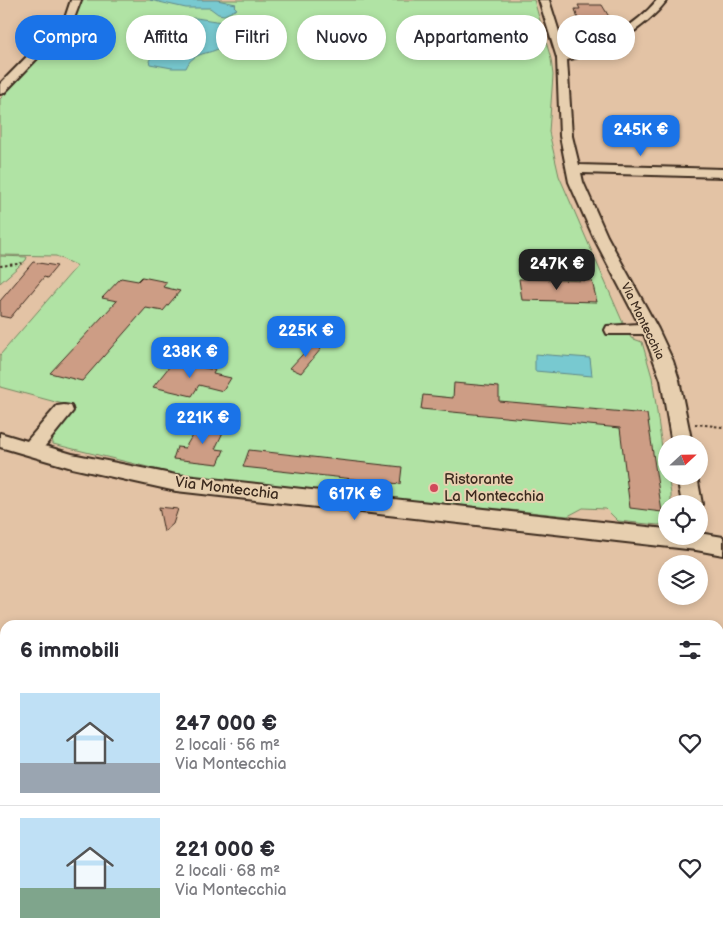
<!DOCTYPE html>
<html lang="it">
<meta charset="utf-8">
<style>
:root{--surface:#fff;--page:#f2f2f3;--text:#2b2b33;--muted:#7c7c81;--line:#e1e1e2;--accent:#1a73e8}
body{margin:0;font-family:"Balsamiq Sans",sans-serif;background:var(--page);color:var(--text);height:100vh;display:flex;flex-direction:column;font-size:19px;white-space:nowrap}
*{box-sizing:border-box;margin:0}
p{font-size:16px;color:var(--muted)}
.icon{flex:none;width:28px;height:28px;fill:none;stroke:currentColor;stroke-width:2;stroke-linecap:round;stroke-linejoin:round}
.map{position:relative;flex:1;overflow:hidden}
.drawer{position:absolute;left:0px;top:620px;width:724px;height:320px;display:flex;flex-direction:column;background:var(--surface);border-radius:15px 15px 0 0;box-shadow:0 2px 8px #0003}
.drawer>*{flex:none}
.hud{position:absolute;left:15px;top:15px;width:694px;height:45px;display:flex;gap:10px}
.needle{width:32px;rotate:68deg}
.tools{position:absolute;left:658px;top:435px;display:grid;gap:10px}
.tools a{display:grid;place-items:center;width:50px;height:50px;border-radius:50%;background:var(--surface);box-shadow:0 2px 8px #0003;font-size:25px}
.price{position:absolute;translate:-50% -42px;padding:0 11px;border-radius:10px;background:var(--accent);color:#fff;font-size:16px;line-height:32px;filter:drop-shadow(0 1px 2px #0008)}
.price::after{content:'';position:absolute;left:50%;top:30px;width:15px;height:11px;margin-left:-8px;background:inherit;clip-path:polygon(0 0,100% 0,50% 100%)}
.price.current{background:#222;color:#fff}
ul{padding:0;list-style:none}
li{display:flex;align-items:center;gap:15px;height:125px;padding:0 20px}
li+li{border-top:1px solid var(--line)}
li span{display:grid;place-items:center;flex:none;width:140px;height:100px;border-radius:0px;color:#555}
li>.icon{margin-inline-start:auto}
span .icon{width:60px;height:60px;fill:#fffc;stroke-width:1}
li b{font-size:21px}
h2{display:flex;justify-content:space-between;align-items:center;height:60px;padding:0 20px;font-size:21px}
.chip{padding:0 18px;border-radius:22px;background:var(--surface);box-shadow:0 2px 8px #0003;font-size:18px;line-height:45px}
.chip.current{background:var(--accent);color:#fff}
.map>svg:first-child{display:block}
.green{fill:#b0e3a4;stroke:#768661}
.water{fill:#78c9d0;stroke:#608989}
.building{fill:#cd9d85;stroke:#3b2a1e}
.lines{fill:none;stroke-linecap:round;stroke-linejoin:round}
.minor-casing{stroke:#3b2a1e;stroke-width:4}
.path{stroke:#3b2a1e;stroke-width:2;stroke-dasharray:2.5 2.5;stroke-linecap:butt}
.minor{fill:#e7cfaf;fill-rule:evenodd}
.poi-dot{fill:#d1495b;stroke:#e7cfaf;stroke-width:2}
.labels{text-anchor:middle;stroke-width:4;stroke-linejoin:round;paint-order:stroke}
.far-street-label{font-size:12px;fill:#3b2a1e;stroke:#e7cfaf}
.poi-label{font-size:15px;fill:#3b2a1e;stroke:#e7cfaf;text-anchor:start}
.street-label{font-size:15px;fill:#3b2a1e;stroke:#e7cfaf}
</style>
<div class="map">
<svg width="723" height="940" viewBox="0 0 723 940">
<rect width="100%" height="100%" fill="#e3c3a5"/>
<filter id="ink" filterUnits="userSpaceOnUse"><feTurbulence type="fractalNoise" baseFrequency=".02" numOctaves="2"/><feDisplacementMap in="SourceGraphic" scale="10" xChannelSelector="R" yChannelSelector="G"/><feConvolveMatrix kernelMatrix="1 2 1 2 8 2 1 2 1" color-interpolation-filters="sRGB"/></filter>
<g filter="url(#ink)">
<!-- green -->
<path class="green" d="M82,0H534L551,59L553,75L549,132L559,176L623,323L631,338L642,342L652,377L666,476H668L671,494V504H666V524L658,525L618,521L606,509L583,508L568,516L451,504L399,502L201,480L53,444L52,436L74,407L0,387V355L77,266L56,256L0,255V99L64,32L75,18Z
M0,256L27,257L26,260L0,283Z
M390,935H438L441,940H398Z"/>
<!-- water -->
<path class="water" d="M150,0H217L236,4L234,6L237,9L224,15L218,14L210,8H186Z
M196,18L222,22L223,24L219,29L225,36L226,41C216,58 195,47 186,68H172L150,64L149,61L153,54L171,44L167,29C175,20 184,19 196,18Z
M535,354L590,358L592,376L535,371Z"/>
<!-- building -->
<path class="building" d="M578,5H602L611,20H607L608,24L579,23L575,9H580Z
M33,262L57,266L47,278L44,277L10,318L0,316V301Z
M142,277L167,282L163,287L180,291L163,311L146,308L82,381L50,373L117,301L102,298L121,278L138,281Z
M519,279L592,281L597,302L522,300Z
M314,342L321,349L301,373L290,368Z
M173,362L215,370L213,374L231,378L223,391L199,385L192,396L153,387Z
M454,383L499,387V401L647,414L662,512L630,508L620,428L421,409L423,395L453,398Z
M200,422L226,426L215,449L224,450L218,464L173,459L177,447L185,448Z
M249,450L402,467L400,484L243,467Z
M159,507L178,509L173,524L164,532Z"/>
<g class="lines">
<defs>
<path id="minor" d="M71,0H81L73,21L4,93L0,94V84L65,18Z
M539,0H549L566,54C598,48 637,25 657,0H667C645,30 603,53 567,60L572,136L579,165L723,169V177L581,173L583,182L607,236L658,329L673,361L679,380L692,444H672L661,380L644,334H607L605,330L607,326L639,324L593,236L569,182L560,136L557,58Z
M64,405L71,406L73,411L45,446L72,454L176,475L666,529V536H699V533L723,537V555L696,550L176,491L72,468L0,447V433L27,441L57,406Z
M677,476H697L702,504L699,510V504H682Z"/>
</defs>
<!-- minor casing -->
<use href="#minor" class="minor-casing"/>
<!-- path -->
<path class="path" d="M0,266L25,263
M695,424L723,427"/>
<!-- minor -->
<use href="#minor" class="minor"/>
</g>
</g>
<!-- markers -->
<circle class="poi-dot" cx="434" cy="488" r="5"/>
<g class="labels">
<!-- far-street labels -->
<g class="far-street-label">
<text transform="translate(643 321) rotate(64)" y="4">Via Montecchia</text>
</g>
<!-- poi labels -->
<g class="poi-label">
<text x="444" y="484">Ristorante<tspan x="444" dy="17">La Montecchia</tspan></text>
</g>
<!-- street labels -->
<g class="street-label">
<text transform="translate(227 488) rotate(7)" y="5">Via Montecchia</text>
</g>
</g>
</svg>
<div class="tools">
<a><svg class="needle" viewBox="-14 -14 28 28"><path d="M0-13l5 13h-10z" fill="#e53935"/><path d="M0 13l5-13h-10z" fill="#7c7c81"/></svg></a>
<a><svg class="icon" aria-label="locate" viewBox="0 0 24 24"><circle cx="12" cy="12" r="6"/><path d="M12 2v4M12 18v4M2 12h4M18 12h4"/></svg></a>
<a><svg class="icon" aria-label="layers" viewBox="0 0 24 24"><path d="M12 4l9 5-9 5-9-5zM3 14l9 5 9-5"/></svg></a>
</div>
<b class="price" style="left:641px;top:157px">245K €</b>
<b class="price current" style="left:557px;top:291px">247K €</b>
<b class="price" style="left:306px;top:358px">225K €</b>
<b class="price" style="left:190px;top:379px">238K €</b>
<b class="price" style="left:203px;top:445px">221K €</b>
<b class="price" style="left:355px;top:521px">617K €</b>
<div class="hud">
<a class="chip current">Compra</a>
<a class="chip">Affitta</a>
<a class="chip">Filtri</a>
<a class="chip">Nuovo</a>
<a class="chip">Appartamento</a>
<a class="chip">Casa</a>
</div>
<section class="drawer">
<h2>6 immobili<svg class="icon" aria-label="filters" viewBox="0 0 24 24"><path d="M4 7h16M4 17h16"/><circle cx="9" cy="7" r="2"/><circle cx="15" cy="17" r="2"/></svg></h2>
<ul>
<li><span style="background:linear-gradient(#bfe0f5 70%,#9aa5b1 0)"><svg class="icon" aria-label="home" viewBox="0 0 24 24"><path d="M3 11l9-7 9 7M6 9v11h12V9"/></svg></span><div><b>247 000 €</b><p>2 locali · 56 m²</p><p>Via Montecchia</p></div><svg class="icon" aria-label="heart" viewBox="0 0 24 24"><path d="M12 20l-8-8c-3-5 5-10 8-4 3-6 11-1 8 4z"/></svg></li>
<li><span style="background:linear-gradient(#bfe0f5 70%,#7fa58c 0)"><svg class="icon" aria-label="home" viewBox="0 0 24 24"><path d="M3 11l9-7 9 7M6 9v11h12V9"/></svg></span><div><b>221 000 €</b><p>2 locali · 68 m²</p><p>Via Montecchia</p></div><svg class="icon" aria-label="heart" viewBox="0 0 24 24"><path d="M12 20l-8-8c-3-5 5-10 8-4 3-6 11-1 8 4z"/></svg></li>
</ul>
</section>
</div>
